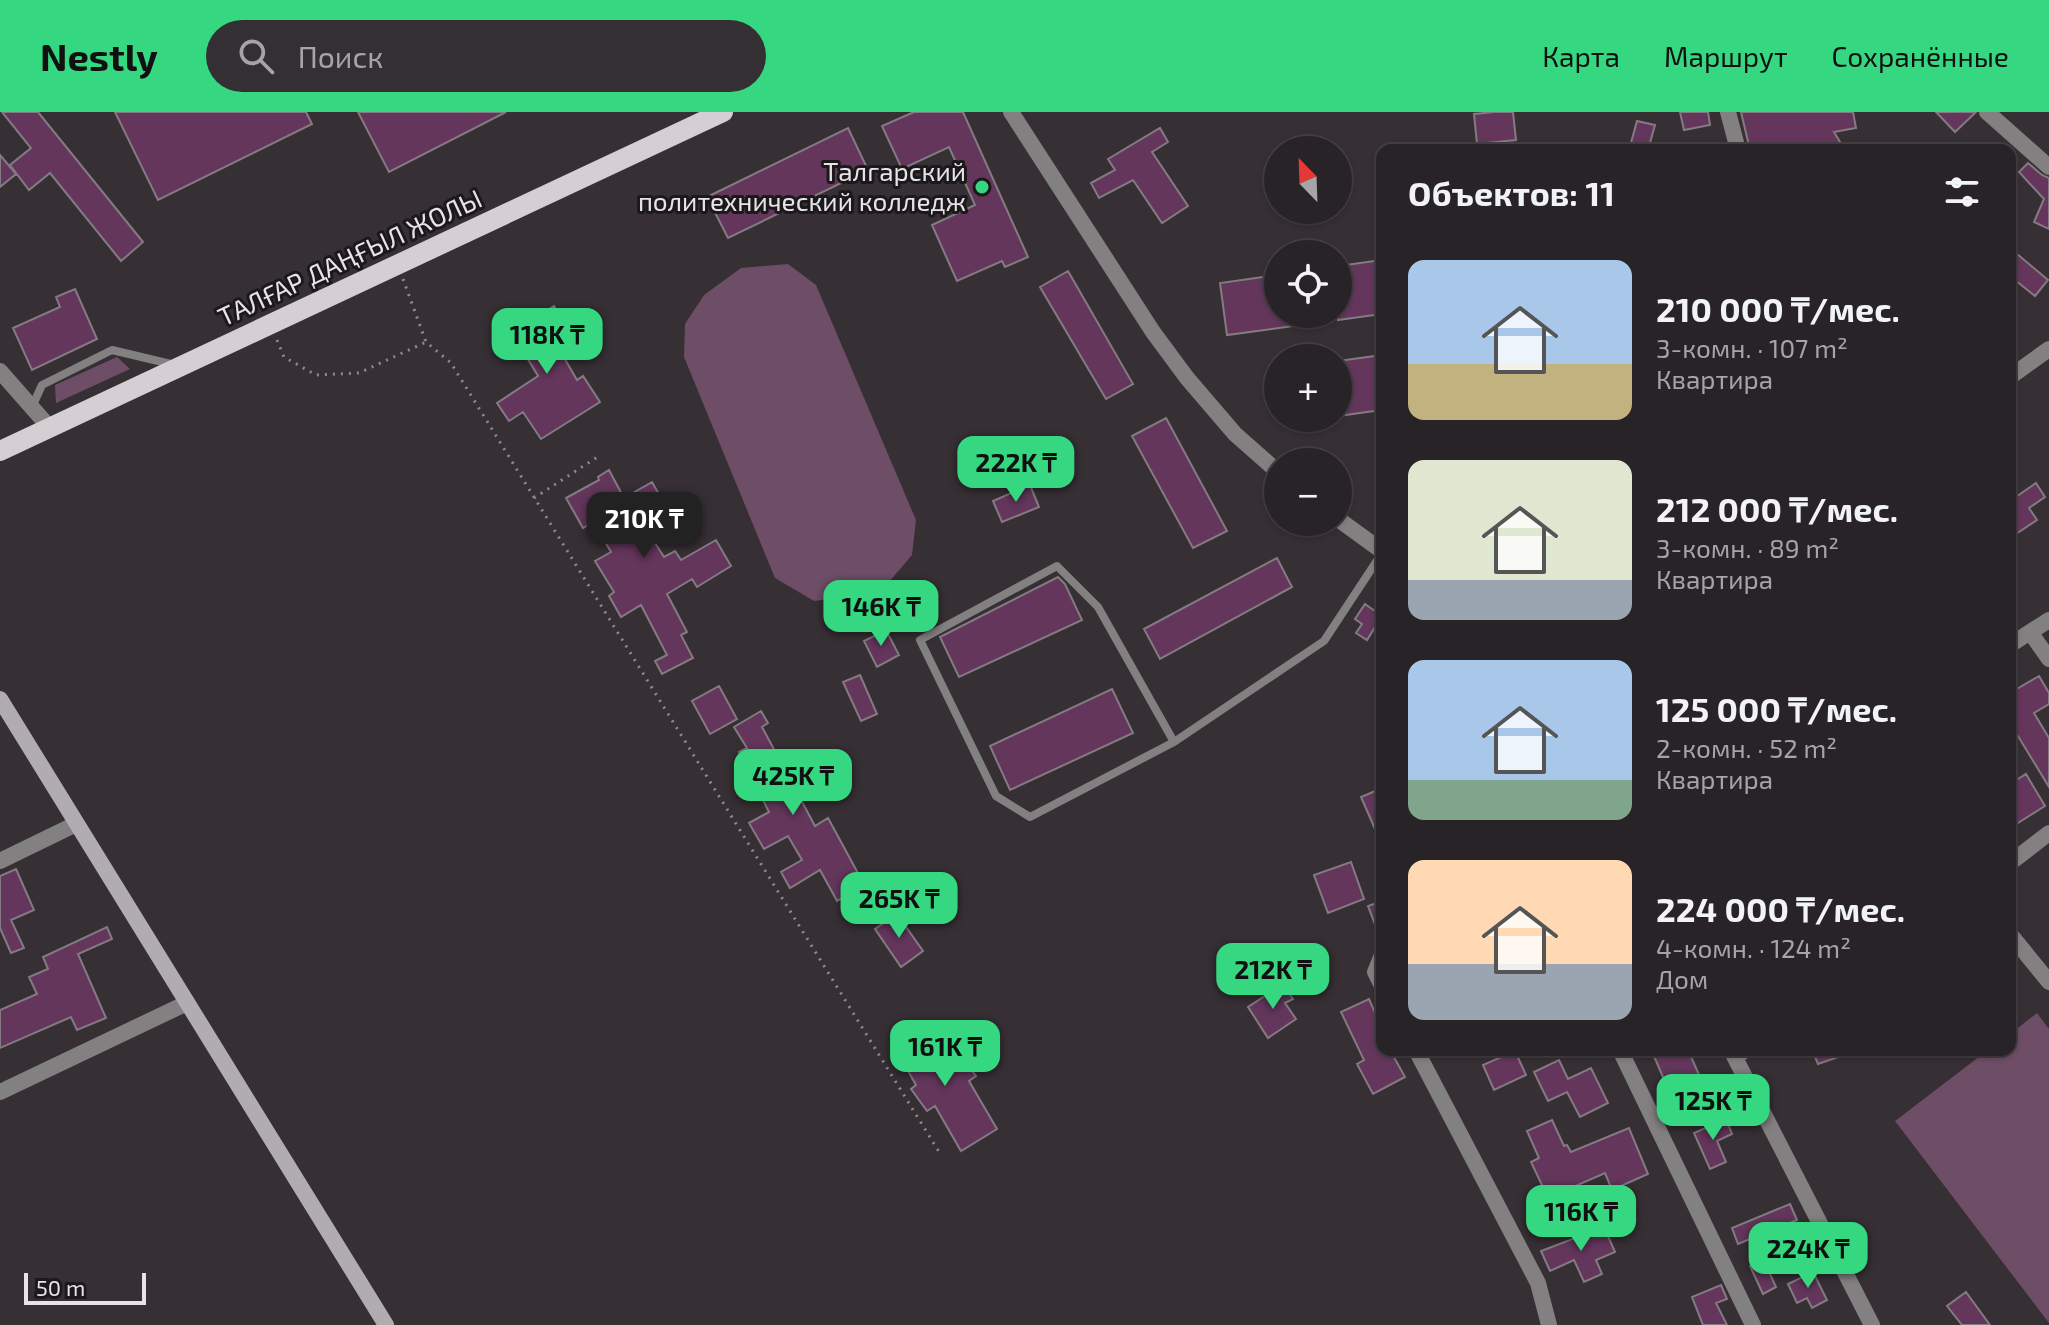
<!DOCTYPE html>
<html lang="ru">
<meta charset="utf-8">
<style>
:root{--surface:#282327;--page:#342f33;--text:#f1f3f6;--muted:#a5a4a7;--line:#444044;--accent:#35d881}
body{margin:0;font-family:"Exo 2",sans-serif;background:var(--page);color:var(--text);height:100vh;display:flex;flex-direction:column;font-size:30px;white-space:nowrap}
*{box-sizing:border-box;margin:0}
p{font-size:26px;color:var(--muted)}
.icon{flex:none;width:44px;height:44px;fill:none;stroke:currentColor;stroke-width:2;stroke-linecap:round;stroke-linejoin:round}
.map{position:relative;flex:1;overflow:hidden}
.sheet{position:absolute;left:1376px;top:32px;width:640px;height:912px;display:flex;flex-direction:column;background:var(--surface);border-radius:16px;box-shadow:0 2px 6px #0004,0 0 0 2px var(--line)}
.sheet>*{flex:none}
.needle{width:52px;rotate:337deg}
.tools{position:absolute;left:1264px;top:24px;display:grid;gap:16px}
.tools a{display:grid;place-items:center;width:88px;height:88px;border-radius:50%;background:var(--surface);box-shadow:0 2px 6px #0004,0 0 0 2px var(--line);font-size:40px}
.scale{position:absolute;left:24px;bottom:20px;width:122px;box-sizing:border-box;padding-left:8px;border:4px solid #e7e3e6;border-top:0;font-size:22px;line-height:28px;white-space:nowrap;color:#e7e3e6;-webkit-text-stroke:6px #1b191b;paint-order:stroke}
.price{position:absolute;translate:-50% -68px;padding:0 18px;border-radius:16px;background:var(--accent);color:#111;font-size:26px;line-height:52px;filter:drop-shadow(0 2px 4px #0008)}
.price::after{content:'';position:absolute;left:50%;top:48px;width:24px;height:18px;margin-left:-12px;background:inherit;clip-path:polygon(0 0,100% 0,50% 100%)}
.price.on{background:#222;color:#fff}
ul{padding:0;list-style:none}
li{display:flex;align-items:center;gap:24px;height:200px;padding:0 32px}
li span{display:grid;place-items:center;flex:none;width:224px;height:160px;border-radius:16px;color:#555}
li>.icon{margin-inline-start:auto}
span .icon{width:96px;height:96px;fill:#fffc;stroke-width:1}
li b{font-size:34px}
h2{display:flex;justify-content:space-between;align-items:center;height:96px;padding:0 32px;font-size:34px}
header{display:flex;align-items:center;gap:48px;box-sizing:border-box;height:112px;padding:0 40px;background:var(--accent);color:#111}
header strong{font-size:38px}
nav{display:flex;gap:44px;margin-inline-start:auto;font-size:28px}
.search{width:560px;height:72px;background:var(--page);display:flex;align-items:center;gap:20px;box-sizing:border-box;padding:0 28px;border-radius:44px;color:var(--muted);font-size:30px}
.map>svg:first-child{display:block}
.green{fill:#6e4d67}
.building{fill:#64365c;stroke:#837b81;stroke-width:2}
.lines{fill:none;stroke-linecap:round;stroke-linejoin:round}
.path{stroke:#8f8a8e;stroke-width:3;stroke-dasharray:2 6;stroke-linecap:butt}
.lane{stroke:#838082;stroke-width:8}
.street{stroke:#838082;stroke-width:16}
.secondary{stroke:#b1acb0;stroke-width:16}
.primary{stroke:#d5ced3;stroke-width:20}
.poi-dot{fill:#35d881;stroke:#1b191b;stroke-width:3}
.labels{text-anchor:middle;stroke-width:6;stroke-linejoin:round;paint-order:stroke}
.poi-label{font-size:26px;fill:#e7e3e6;stroke:#1b191b;text-anchor:end}
.street-label{font-size:26px;fill:#e7e3e6;stroke:#1b191b}
</style>
<header>
<strong>Nestly</strong>
<div class="search"><svg class="icon" aria-label="search" viewBox="0 0 24 24"><circle cx="10" cy="10" r="6"/><path d="M15 15l6 6"/></svg>Поиск</div>
<nav><a>Карта</a><a>Маршрут</a><a>Сохранённые</a></nav>
</header>
<div class="map">
<svg width="2049" height="1213" viewBox="0 0 2049 1213">
<rect width="100%" height="100%" fill="#362f34"/>
<!-- green -->
<path class="green" d="M788,152L816,173L916,408L912,443L889,470L869,482L814,489L775,466L684,245L685,212L704,183L741,156Z
M117,245L130,257L56,291L55,273Z
M2037,901L2049,917V1211L1895,1009L1988,938H2010V922Z"/>
<!-- building -->
<path class="building" d="M2,0H38L143,130L121,149L50,61L29,78L10,53L31,36Z
M115,0H306L312,12L158,88Z
M358,0H506L389,60Z
M914,0H963L1028,145L1005,155L1002,149L957,169L932,113L975,93L949,35L902,57L882,14Z
M1494,0H1513L1516,28L1477,32L1474,2Z
M1680,0H1708L1710,13L1684,18Z
M1741,0H1853L1856,16L1834,20L1845,38H1750Z
M1936,0H1976L1955,20Z
M1637,9L1655,13L1648,38H1629Z
M848,16L868,58L728,126L707,85Z
M1160,16L1168,30L1152,40L1188,94L1162,111L1133,68L1099,86L1091,71L1115,58L1108,47Z
M0,43L16,62L0,75Z
M2028,51L2042,63L2049,66V117L2034,110L2044,87L2019,60Z
M2010,136L2048,168L2035,184L2010,164Z
M1382,148V202L1338,208V154Z
M1068,159L1133,272L1106,287L1040,175Z
M1278,163V202H1322L1323,210L1227,223L1220,171Z
M75,177L97,227L32,258L13,216L60,195L56,185Z
M554,194L577,233L562,242L577,268L583,264L600,290L541,327L523,300L509,309L497,291L538,264L520,234L511,240L502,225Z
M1382,243V298L1338,304V249Z
M1166,306L1227,419L1193,436L1132,324Z
M609,358L624,386L652,370L668,398L643,412L664,445L675,439L681,448L716,428L731,454L697,475L692,467L667,482L687,520L681,523L693,546L662,562L655,549L667,543L641,493L621,505L609,484L614,480L595,449L611,440L593,410L583,416L566,386L599,368L598,365Z
M2036,371L2045,385L2029,396L2037,408L2010,426V389Z
M1030,373L1039,395L1002,410L993,389Z
M1277,446L1292,475L1160,547L1144,517Z
M1058,465L1065,472L1082,508L959,565L940,525Z
M1365,492L1382,504L1367,528L1356,521L1362,512L1355,507Z
M886,518L899,543L877,555L864,529Z
M860,563L877,602L861,609L843,570Z
M2039,564L2049,581V592L2034,601L2049,626V675L2010,611V581Z
M719,574L737,607L710,622L692,589Z
M1112,577L1133,621L1010,678L990,634Z
M761,599L768,611L762,615L815,714L828,706L865,774L837,789L820,758L790,776L781,760L802,748L788,724L764,737L749,711L769,700L739,640L747,636L734,615Z
M2026,662L2045,694L2010,716V672Z
M1382,676V733L1361,685Z
M1351,750L1364,787L1328,801L1314,763Z
M16,757L34,798L11,808L24,836L11,841L0,816V764Z
M1382,789V828H1381L1368,794Z
M897,802L923,839L901,855L875,817Z
M107,815L112,827L78,842L106,906L77,918L71,905L0,936V898L37,882L29,865L48,857L43,845Z
M1283,872L1293,887L1285,891L1296,907L1268,926L1248,895Z
M1369,887L1382,917V938H1390L1405,965L1373,982L1357,952L1364,948L1341,900Z
M921,912L944,953L959,942L976,964L969,969L997,1017L961,1039L935,994L927,999L911,977L916,973L891,929Z
M1663,938H1688L1700,965L1681,973L1678,966L1666,972L1653,942Z
M1812,938H1852L1853,940L1818,952Z
M1515,939L1526,963L1494,978L1483,953Z
M1559,948L1568,967L1591,956L1608,991L1580,1005L1567,980L1548,989L1534,960Z
M1726,1007L1732,1022L1717,1029L1726,1050L1710,1057L1694,1021Z
M1552,1008L1564,1034L1567,1033L1571,1040L1629,1016L1648,1062L1612,1078L1605,1061L1548,1086L1531,1050L1539,1046L1527,1019Z
M1790,1092L1797,1108L1738,1132L1732,1116Z
M1604,1115L1615,1140L1596,1148L1602,1162L1584,1170L1574,1148L1550,1159L1541,1139Z
M1763,1147L1776,1175L1763,1182L1750,1154Z
M1813,1160L1827,1188L1812,1196L1807,1186L1797,1191L1788,1172Z
M1721,1173L1727,1187L1716,1191L1727,1213H1703L1692,1185Z
M1966,1180L1990,1213H1962L1947,1194Z"/>
<g class="lines">
<!-- path -->
<path class="path" d="M403,167L426,230L451,251L941,1043
M277,228L284,245L316,263L359,261L426,230
M534,386L599,344"/>
<!-- lane -->
<path class="lane" d="M32,295L42,273L112,238L175,253
M1174,630L1098,495L1057,454L920,528L996,684L1030,705L1174,630L1324,529L1382,441
M1737,949L1752,938"/>
<!-- street -->
<path class="street" d="M1011,0L1153,220L1187,266L1235,322L1278,360
M1728,0L1738,38
M1987,0L2049,55
M0,259L50,316
M2010,265L2049,237
M1338,407L1382,439
M2030,520L2049,547
M2010,533L2049,508
M0,749L76,712
M2010,751L2049,721
M2010,822L2049,870
M1382,843L1375,860L1382,874
M1416,938L1538,1171L1549,1213
M1620,938L1753,1213
M1731,938L1872,1213
M0,980L187,891"/>
<!-- secondary -->
<path class="secondary" d="M0,587L386,1213"/>
<!-- primary -->
<path class="primary" d="M0,339L723,0"/>
</g>
<!-- markers -->
<circle class="poi-dot" cx="982" cy="75" r="8"/>
<g class="labels">
<!-- poi labels -->
<g class="poi-label">
<text x="966" y="69">Талгарский<tspan x="966" dy="30">политехнический колледж</tspan></text>
</g>
<!-- street labels -->
<g class="street-label">
<text transform="translate(350 146) rotate(-25)" y="9">ТАЛҒАР ДАҢҒЫЛ ЖОЛЫ</text>
</g>
</g>
</svg>
<div class="tools">
<a><svg class="needle" viewBox="-14 -14 28 28"><path d="M0-13l5 13h-10z" fill="#e53935"/><path d="M0 13l5-13h-10z" fill="#a5a4a7"/></svg></a>
<a><svg class="icon" aria-label="locate" viewBox="0 0 24 24"><circle cx="12" cy="12" r="6"/><path d="M12 2v4M12 18v4M2 12h4M18 12h4"/></svg></a>
<a>+</a>
<a>−</a>
</div>
<div class="scale">50 m</div>
<b class="price" style="left:547px;top:264px">118K ₸</b>
<b class="price" style="left:1016px;top:392px">222K ₸</b>
<b class="price on" style="left:644px;top:448px">210K ₸</b>
<b class="price" style="left:881px;top:536px">146K ₸</b>
<b class="price" style="left:793px;top:705px">425K ₸</b>
<b class="price" style="left:899px;top:828px">265K ₸</b>
<b class="price" style="left:1273px;top:899px">212K ₸</b>
<b class="price" style="left:945px;top:976px">161K ₸</b>
<b class="price" style="left:1713px;top:1030px">125K ₸</b>
<b class="price" style="left:1581px;top:1141px">116K ₸</b>
<b class="price" style="left:1808px;top:1178px">224K ₸</b>
<section class="sheet">
<h2>Объектов: 11<svg class="icon" aria-label="filters" viewBox="0 0 24 24"><path d="M4 7h16M4 17h16"/><circle cx="9" cy="7" r="2"/><circle cx="15" cy="17" r="2"/></svg></h2>
<ul>
<li><span style="background:linear-gradient(#a9c7e8 65%,#c2b280 0)"><svg class="icon" aria-label="home" viewBox="0 0 24 24"><path d="M3 11l9-7 9 7M6 9v11h12V9"/></svg></span><div><b>210 000 ₸/мес.</b><p>3-комн. · 107 m²</p><p>Квартира</p></div></li>
<li><span style="background:linear-gradient(#dfe7d0 75%,#9aa5b1 0)"><svg class="icon" aria-label="home" viewBox="0 0 24 24"><path d="M3 11l9-7 9 7M6 9v11h12V9"/></svg></span><div><b>212 000 ₸/мес.</b><p>3-комн. · 89 m²</p><p>Квартира</p></div></li>
<li><span style="background:linear-gradient(#a9c7e8 75%,#7fa58c 0)"><svg class="icon" aria-label="home" viewBox="0 0 24 24"><path d="M3 11l9-7 9 7M6 9v11h12V9"/></svg></span><div><b>125 000 ₸/мес.</b><p>2-комн. · 52 m²</p><p>Квартира</p></div></li>
<li><span style="background:linear-gradient(#ffd9b3 65%,#9aa5b1 0)"><svg class="icon" aria-label="home" viewBox="0 0 24 24"><path d="M3 11l9-7 9 7M6 9v11h12V9"/></svg></span><div><b>224 000 ₸/мес.</b><p>4-комн. · 124 m²</p><p>Дом</p></div></li>
</ul>
</section>
</div>
